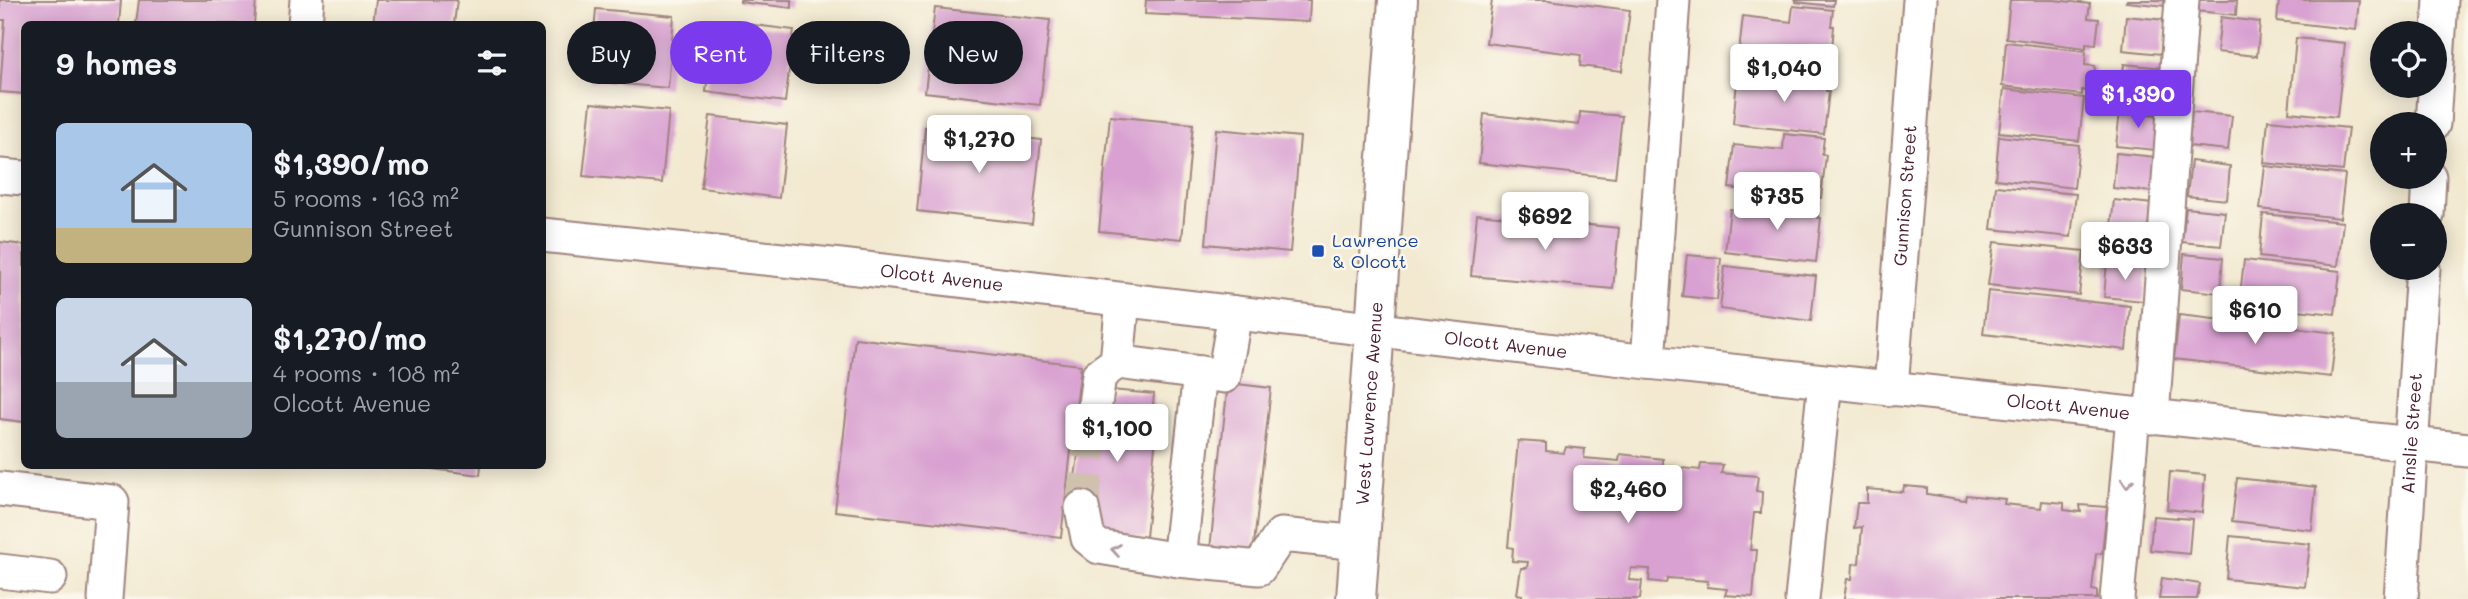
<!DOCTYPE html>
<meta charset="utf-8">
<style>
:root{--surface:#171b24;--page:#20242c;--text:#f1f3f6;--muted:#9ea1a6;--accent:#7c3aed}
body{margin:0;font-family:Mali,sans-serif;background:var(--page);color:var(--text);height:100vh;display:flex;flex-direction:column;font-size:26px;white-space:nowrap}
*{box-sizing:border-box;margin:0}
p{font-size:23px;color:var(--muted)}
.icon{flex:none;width:38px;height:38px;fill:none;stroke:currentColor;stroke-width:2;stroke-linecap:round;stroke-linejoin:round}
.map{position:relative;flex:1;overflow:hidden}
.sheet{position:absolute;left:21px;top:21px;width:525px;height:448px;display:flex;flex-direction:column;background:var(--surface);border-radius:10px;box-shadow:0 4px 18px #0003}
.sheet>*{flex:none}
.hud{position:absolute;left:567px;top:21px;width:665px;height:63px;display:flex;gap:14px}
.fabs{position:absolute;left:2370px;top:21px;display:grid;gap:14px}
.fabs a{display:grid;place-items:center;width:77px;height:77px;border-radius:50%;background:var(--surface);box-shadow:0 4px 18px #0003;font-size:35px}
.price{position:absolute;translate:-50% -60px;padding:0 16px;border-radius:7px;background:#fff;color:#222;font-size:23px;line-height:46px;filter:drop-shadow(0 2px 4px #0008)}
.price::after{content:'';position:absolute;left:50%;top:42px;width:21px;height:16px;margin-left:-10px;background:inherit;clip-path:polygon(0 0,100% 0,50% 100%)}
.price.selected{background:var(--accent);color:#fff}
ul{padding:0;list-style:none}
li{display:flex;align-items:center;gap:21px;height:175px;padding:0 35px}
li span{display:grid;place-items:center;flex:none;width:196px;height:140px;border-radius:10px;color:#555}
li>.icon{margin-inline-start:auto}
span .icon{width:84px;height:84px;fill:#fffc;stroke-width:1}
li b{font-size:30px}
h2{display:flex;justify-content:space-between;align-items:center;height:84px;padding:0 35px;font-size:30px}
.pill{padding:0 24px;border-radius:32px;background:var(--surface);box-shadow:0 4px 18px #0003;font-size:24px;line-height:63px}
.pill.selected{background:var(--accent);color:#fff}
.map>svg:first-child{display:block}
.building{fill:#d9a1d1}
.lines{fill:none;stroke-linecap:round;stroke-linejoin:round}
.minor-tunnel{stroke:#d0c1af;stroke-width:33;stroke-dasharray:33 17;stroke-linecap:butt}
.minor-casing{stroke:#9e847e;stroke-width:37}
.major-casing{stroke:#9e847e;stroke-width:42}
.minor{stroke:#fff;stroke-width:33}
.major{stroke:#fff;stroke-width:38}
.oneway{stroke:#ae9aa0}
.transit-dot{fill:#1a4fb4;stroke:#fbf7ec;stroke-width:2.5}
.labels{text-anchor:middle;stroke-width:5;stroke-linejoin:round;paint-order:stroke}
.street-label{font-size:18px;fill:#4a1f2b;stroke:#fbf7ec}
.transit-label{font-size:18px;fill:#164399;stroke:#fbf7ec;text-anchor:start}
</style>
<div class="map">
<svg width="2468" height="599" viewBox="0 0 2468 599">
<rect width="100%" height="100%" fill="#fbf7ec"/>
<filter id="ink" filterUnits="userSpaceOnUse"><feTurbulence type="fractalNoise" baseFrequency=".0143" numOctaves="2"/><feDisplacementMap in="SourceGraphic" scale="14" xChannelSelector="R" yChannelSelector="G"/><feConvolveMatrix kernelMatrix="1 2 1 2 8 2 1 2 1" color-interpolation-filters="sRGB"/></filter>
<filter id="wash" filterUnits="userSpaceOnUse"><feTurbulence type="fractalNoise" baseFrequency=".00686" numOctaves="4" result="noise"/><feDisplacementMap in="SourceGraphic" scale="28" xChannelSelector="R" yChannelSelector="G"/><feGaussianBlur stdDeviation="1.57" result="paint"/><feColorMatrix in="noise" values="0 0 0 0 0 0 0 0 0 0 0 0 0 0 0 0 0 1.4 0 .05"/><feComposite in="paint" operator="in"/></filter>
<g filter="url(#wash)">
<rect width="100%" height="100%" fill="#f2e9d0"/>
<g id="blocks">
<!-- building -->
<path class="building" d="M0,0H121L119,24H24V94L0,92L5,20H0Z
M139,0H256L254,24H136Z
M376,0H457L454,24H373Z
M740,0H792V8L740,2Z
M1146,0H1310L1309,22L1145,14Z
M1492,0H1548L1630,10L1622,71L1580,66L1581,55L1486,43Z
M1795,0H1834L1833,6L1795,2Z
M2010,0H2054L2090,4L2088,18L2099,19L2096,44L2086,43V48L2006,38Z
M2127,0H2167L2166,6L2126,2Z
M2197,0H2237L2236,15L2196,11Z
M2279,0H2359L2356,30L2277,21Z
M1793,6L1833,10L1831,26H1834L1830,70L1738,60L1743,16L1791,22Z
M935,8L1050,20L1040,105L925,92Z
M596,9L674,16L668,88L590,81Z
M2126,16L2165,20L2161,54L2123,50Z
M2221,17L2260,22L2257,56L2217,52Z
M714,20L794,30L785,102L706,92Z
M2296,38L2345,43L2337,117L2289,112Z
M2006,42L2086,51L2085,65L2095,66L2093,92L2082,90V95L2002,86Z
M2124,64L2163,68L2160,103L2120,99Z
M1788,70L1828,75L1826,91H1829L1824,134L1733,124L1737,81L1786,86Z
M2004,89L2084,98L2079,141L1999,132Z
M591,103L669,111L662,183L583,176Z
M2120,111L2159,115L2155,150L2116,146Z
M1580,112L1622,116L1615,178L1479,163L1484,114L1579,125Z
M2192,112L2232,116L2228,150L2189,146Z
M710,116L787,125L779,198L701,188Z
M1110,116L1193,124L1182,239L1099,231Z
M2268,120L2348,128L2343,171L2264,163Z
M925,127L1041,140L1032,224L917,211Z
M1216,129L1300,137L1290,252L1206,244Z
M1784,134L1824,138L1822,154L1826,155L1821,198L1729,188L1734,145L1783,150Z
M1999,136L2079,145L2074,188L1995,179Z
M2116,153L2155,157L2152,192L2113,188Z
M2191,161L2230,166L2227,200L2187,196Z
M2265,166L2345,175L2340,218L2260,209Z
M1996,186L2076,194L2071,237L1991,229Z
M1779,198L1819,202L1818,218H1821L1816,262L1725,252L1730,209L1778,214Z
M2114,200L2153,204L2150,238L2110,234Z
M2186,208L2225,212L2221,246L2182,242Z
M1477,214L1619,228L1613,289L1471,276Z
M2263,214L2343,222L2338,266L2259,257Z
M0,242L24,245V422L0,419Z
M1994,242L2084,251L2079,295L1988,285Z
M2184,254L2223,258L2220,293L2181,289Z
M1687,255L1721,258L1717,300L1682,296Z
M2244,260L2340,271L2335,314L2239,304Z
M2107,262L2147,267L2143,301L2104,297Z
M1725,266L1816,276L1811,321L1720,309Z
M1988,291L2130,306L2126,350L1983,334Z
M2179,315L2336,333L2331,377L2174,359Z
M855,338L1081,365L1061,537L835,511Z
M1228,383L1271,388L1253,554L1210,549Z
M1111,390L1154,394L1152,414L1158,415L1146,537L1105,533L1071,506L1082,426Z
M1518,441L1546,443V451L1564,453L1566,447L1585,449L1584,458L1619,461L1620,454L1663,459V466L1700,470L1701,464L1723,465L1721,473L1758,476L1756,491L1762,492L1761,513H1754L1750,550H1757L1753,597L1725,595L1727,589L1707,587L1708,581L1668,578L1666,583L1649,581L1650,569L1631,568L1629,580L1642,581L1640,599H1521L1522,595L1517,594L1521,568H1527L1528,562L1512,561L1513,548L1508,547Z
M416,466H481L480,475L416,467Z
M2170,472L2205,475L2202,513L2167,509Z
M2237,478L2316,487L2312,530L2232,521Z
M1904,486L1927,488V494L1965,500L1966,495L2005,499L2004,504L2041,508L2042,501L2064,503V510L2081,512L2080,505L2107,507L2102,553L2096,554L2092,590L2097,591V599H1844L1847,579H1852L1853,564L1859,563L1862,527L1854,528L1857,503H1867V489L1903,492Z
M2153,516L2192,519L2189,554L2150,550Z
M2230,536L2310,544L2305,587L2226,579Z
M2162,578L2200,584L2197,599H2159Z"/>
</g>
</g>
<g filter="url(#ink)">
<use href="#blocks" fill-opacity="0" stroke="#9e847e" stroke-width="2"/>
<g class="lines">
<!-- minor-tunnel -->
<path class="minor-tunnel" d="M1082,508L1092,427"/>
<defs>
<g id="minor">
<path d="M305,24L307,0"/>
<path d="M2433,124L2441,0"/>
<path d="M0,176L24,178"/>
<path d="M2427,215L2429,177"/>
<path id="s1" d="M542,235L841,266L1648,362L2468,450"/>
<path d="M1123,300L1117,362L1224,376L1235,313"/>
<path d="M1648,362L1673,0"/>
<path d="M1200,373L1179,560L1259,568L1281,535L1360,543"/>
<path id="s2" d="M1891,389L1920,0"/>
<path d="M2152,417L2182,0"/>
<path d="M1092,427L1099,375L1117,362"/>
<path d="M0,489L112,502L105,599"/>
<path d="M1082,508L1088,538L1099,547L1179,560"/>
<path d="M0,571L50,577"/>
<path d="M1802,599L1825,382"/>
<path d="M2117,599L2133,415"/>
<path id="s3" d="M2401,599L2423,268"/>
</g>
<g id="major">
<path id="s4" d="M1356,599L1398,0"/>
</g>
</defs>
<!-- minor casing -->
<use href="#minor" class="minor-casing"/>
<!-- major casing -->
<use href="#major" class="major-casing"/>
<!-- minor -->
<use href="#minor" class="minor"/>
<!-- major -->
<use href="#major" class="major"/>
</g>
<!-- one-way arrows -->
<defs><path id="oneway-chevron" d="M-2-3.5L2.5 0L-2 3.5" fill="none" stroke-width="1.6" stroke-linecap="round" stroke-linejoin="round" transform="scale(1.75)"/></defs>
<g class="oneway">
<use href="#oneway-chevron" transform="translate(2127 483) rotate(95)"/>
<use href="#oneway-chevron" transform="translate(1116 550) rotate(-171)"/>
</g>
</g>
<!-- markers -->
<rect class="transit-dot" x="1311" y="244" width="14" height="14" rx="3.5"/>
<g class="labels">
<!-- street labels -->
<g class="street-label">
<text dy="6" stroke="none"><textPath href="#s2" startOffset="194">Gunnison Street</textPath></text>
<text dy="6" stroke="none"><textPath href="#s1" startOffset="402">Olcott Avenue</textPath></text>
<text dy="6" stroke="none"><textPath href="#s1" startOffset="970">Olcott Avenue</textPath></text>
<text dy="6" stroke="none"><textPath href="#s4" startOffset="196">West Lawrence Avenue</textPath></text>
<text dy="6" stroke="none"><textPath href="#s1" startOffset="1536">Olcott Avenue</textPath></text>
<text dy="6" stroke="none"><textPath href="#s3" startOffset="166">Ainslie Street</textPath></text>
</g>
<!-- transit labels -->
<g class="transit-label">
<text x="1332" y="247">Lawrence<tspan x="1332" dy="21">&amp; Olcott</tspan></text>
</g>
</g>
</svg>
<div class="fabs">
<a><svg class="icon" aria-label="locate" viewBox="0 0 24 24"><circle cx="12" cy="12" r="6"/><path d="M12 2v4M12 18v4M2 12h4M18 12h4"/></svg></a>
<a>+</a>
<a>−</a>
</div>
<b class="price" style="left:1784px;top:104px">$1,040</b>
<b class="price selected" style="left:2138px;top:130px">$1,390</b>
<b class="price" style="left:979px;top:175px">$1,270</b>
<b class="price" style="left:1777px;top:232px">$735</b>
<b class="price" style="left:1545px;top:252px">$692</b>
<b class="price" style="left:2125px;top:282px">$633</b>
<b class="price" style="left:2255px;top:346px">$610</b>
<b class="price" style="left:1117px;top:464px">$1,100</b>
<b class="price" style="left:1628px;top:525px">$2,460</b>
<div class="hud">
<a class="pill">Buy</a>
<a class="pill selected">Rent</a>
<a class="pill">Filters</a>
<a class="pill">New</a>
</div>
<section class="sheet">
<h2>9 homes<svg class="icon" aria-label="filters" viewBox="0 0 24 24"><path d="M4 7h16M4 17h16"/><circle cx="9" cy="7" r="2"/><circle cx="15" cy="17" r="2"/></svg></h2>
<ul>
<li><span style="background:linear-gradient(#a9c7e8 75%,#c2b280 0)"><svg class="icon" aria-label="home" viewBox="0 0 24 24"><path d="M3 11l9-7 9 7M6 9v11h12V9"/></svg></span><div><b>$1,390/mo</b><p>5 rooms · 163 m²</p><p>Gunnison Street</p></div></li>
<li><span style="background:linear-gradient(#c9d6e8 60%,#9aa5b1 0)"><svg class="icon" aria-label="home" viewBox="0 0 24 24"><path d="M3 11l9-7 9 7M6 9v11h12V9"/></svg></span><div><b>$1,270/mo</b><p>4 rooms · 108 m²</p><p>Olcott Avenue</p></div></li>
</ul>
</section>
</div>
